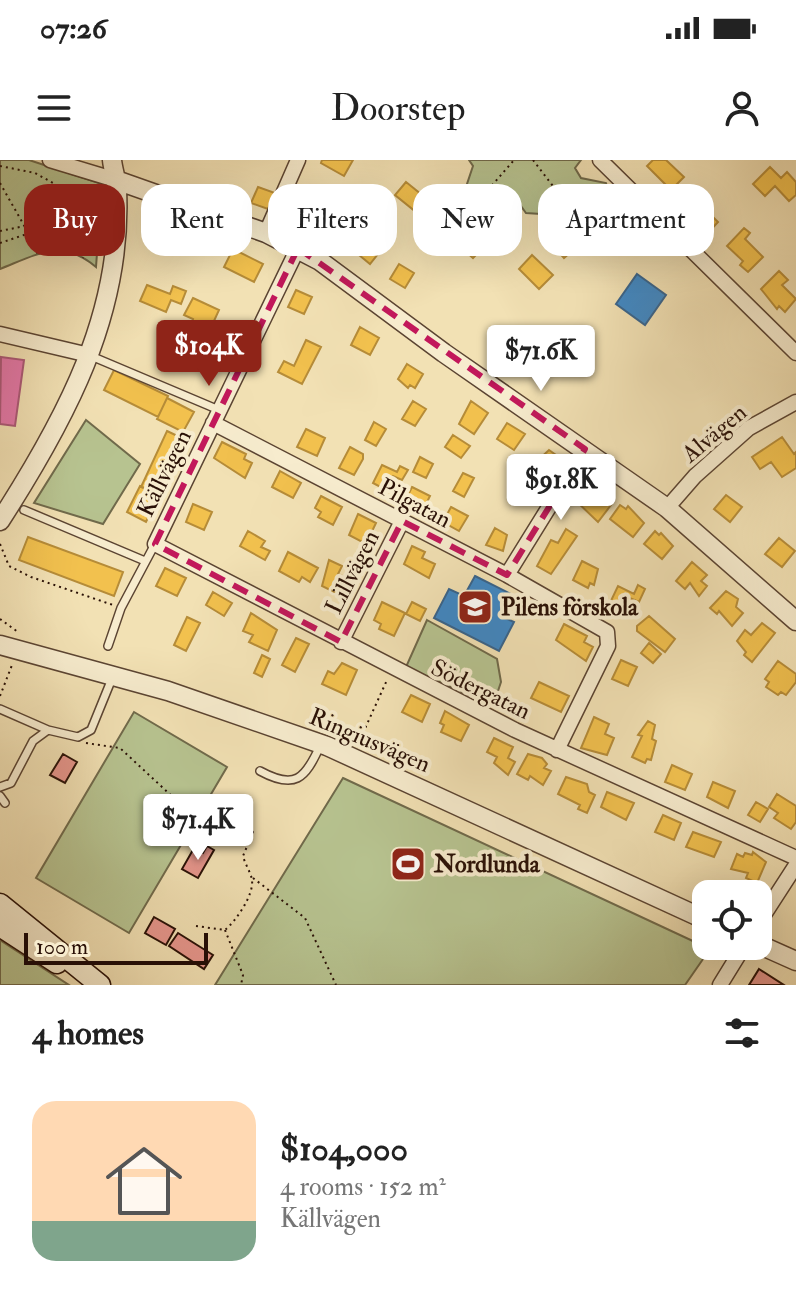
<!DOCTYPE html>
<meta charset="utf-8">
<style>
:root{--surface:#fff;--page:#f2f2f2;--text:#222;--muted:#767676;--line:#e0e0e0;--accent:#8f2418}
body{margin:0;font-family:"IM FELL Double Pica",serif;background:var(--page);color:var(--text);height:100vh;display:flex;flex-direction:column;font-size:30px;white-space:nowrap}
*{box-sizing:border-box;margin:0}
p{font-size:26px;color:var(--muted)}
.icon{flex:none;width:44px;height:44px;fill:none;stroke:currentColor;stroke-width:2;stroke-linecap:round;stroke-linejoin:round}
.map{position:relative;height:825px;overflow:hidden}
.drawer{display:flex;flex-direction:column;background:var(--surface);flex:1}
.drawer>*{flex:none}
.hud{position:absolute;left:24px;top:24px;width:748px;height:72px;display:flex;gap:16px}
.buttons{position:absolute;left:692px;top:720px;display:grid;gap:16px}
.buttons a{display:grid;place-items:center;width:80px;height:80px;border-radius:16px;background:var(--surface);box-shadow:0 8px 32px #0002;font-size:40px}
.scale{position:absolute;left:24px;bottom:20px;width:184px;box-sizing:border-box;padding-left:8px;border:4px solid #291006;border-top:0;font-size:22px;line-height:28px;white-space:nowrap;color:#291006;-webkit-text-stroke:6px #f7ecce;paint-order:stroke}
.price{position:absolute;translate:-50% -68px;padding:0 18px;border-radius:8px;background:#fff;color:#222;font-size:26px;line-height:52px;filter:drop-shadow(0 2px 4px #0008)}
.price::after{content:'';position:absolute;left:50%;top:48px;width:24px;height:18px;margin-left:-12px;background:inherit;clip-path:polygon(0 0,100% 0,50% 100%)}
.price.selected{background:var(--accent);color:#fff}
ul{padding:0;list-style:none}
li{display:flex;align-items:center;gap:24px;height:200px;padding:0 32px}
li+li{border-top:2px solid var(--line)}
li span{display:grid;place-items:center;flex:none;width:224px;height:160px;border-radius:24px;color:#555}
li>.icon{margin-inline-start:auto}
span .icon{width:96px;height:96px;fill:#fffc;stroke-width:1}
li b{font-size:34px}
h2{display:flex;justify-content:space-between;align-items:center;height:96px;padding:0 32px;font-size:34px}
.pill{padding:0 28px;border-radius:24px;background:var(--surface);box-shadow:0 8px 32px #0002;font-size:28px;line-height:72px}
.pill.selected{background:var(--accent);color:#fff}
.status{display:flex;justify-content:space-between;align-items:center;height:56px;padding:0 40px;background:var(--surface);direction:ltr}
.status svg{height:22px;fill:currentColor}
header{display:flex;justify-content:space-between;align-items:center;height:104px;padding:0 32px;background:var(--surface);font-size:36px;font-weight:600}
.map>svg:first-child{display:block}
.green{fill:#b7c390;stroke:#706a4b;stroke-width:2}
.homes{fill:#f2c14e;stroke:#b68c38;stroke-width:2}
.schools{fill:#3f88c5;stroke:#38648c;stroke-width:2}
.health{fill:#e377a8;stroke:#ab5877;stroke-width:2}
.building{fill:#e7968d;stroke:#291006;stroke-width:2}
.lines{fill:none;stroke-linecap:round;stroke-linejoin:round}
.service-casing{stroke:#5b4432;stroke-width:10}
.minor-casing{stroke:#5b4432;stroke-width:17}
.tertiary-casing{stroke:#5b4432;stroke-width:21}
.secondary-casing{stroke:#291006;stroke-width:23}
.path{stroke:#291006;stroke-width:2;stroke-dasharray:2 4;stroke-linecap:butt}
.service{stroke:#f7ecce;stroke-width:7}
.minor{stroke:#f7ecce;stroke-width:14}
.tertiary{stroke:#f7ecce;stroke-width:18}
.secondary{stroke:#f7ecce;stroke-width:20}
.marked{fill:none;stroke:#c2185b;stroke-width:6;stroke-dasharray:16 10;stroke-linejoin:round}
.labels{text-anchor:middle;stroke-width:8;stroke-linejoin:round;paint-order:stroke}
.street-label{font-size:24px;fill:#291006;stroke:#f7ecce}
.poi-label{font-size:24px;font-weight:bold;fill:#291006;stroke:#f7ecce;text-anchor:start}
</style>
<div class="status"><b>07:26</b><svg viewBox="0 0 49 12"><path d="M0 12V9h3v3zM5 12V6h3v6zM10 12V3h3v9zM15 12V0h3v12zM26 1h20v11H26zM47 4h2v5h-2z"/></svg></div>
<header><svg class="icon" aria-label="menu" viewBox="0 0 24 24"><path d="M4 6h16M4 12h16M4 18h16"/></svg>Doorstep<svg class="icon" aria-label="person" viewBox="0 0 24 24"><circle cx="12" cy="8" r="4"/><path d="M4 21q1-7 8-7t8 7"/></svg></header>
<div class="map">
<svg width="796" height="825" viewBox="0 0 796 825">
<rect width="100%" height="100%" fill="#f2e1b4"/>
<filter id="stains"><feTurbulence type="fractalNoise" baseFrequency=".0025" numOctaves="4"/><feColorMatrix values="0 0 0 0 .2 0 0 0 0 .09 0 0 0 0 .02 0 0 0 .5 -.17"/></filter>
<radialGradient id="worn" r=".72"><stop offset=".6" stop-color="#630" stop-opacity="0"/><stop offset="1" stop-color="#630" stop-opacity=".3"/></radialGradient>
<!-- green -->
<path class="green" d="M0,0H29L102,24L96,107C62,78 38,94 0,109Z
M469,0H581L575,8L581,18L606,23L610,37L631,67L626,76L608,85L591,80L572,58L548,51L541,54L526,53L518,42L505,35L495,46C480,44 474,38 467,24L473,6Z
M86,260L140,304L103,364L34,343Z
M427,460L497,499L501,522L493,546L406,507Z
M134,552L227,607L129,773L36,718Z
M343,618L710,789L685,825H215Z
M0,780L69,825H0Z"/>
<!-- homes -->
<path class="homes" d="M322,0H353L344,16L321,3Z
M653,0H666L684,17L671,30L647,6Z
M770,7L781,18L787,12L796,22V35L789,41L775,26L765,36L753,24Z
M406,22L427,39L416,52L395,35Z
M695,26L711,41L704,48L718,62L706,75L676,45Z
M258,27L275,33L268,49L251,43Z
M359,36L381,54L366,72L345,54Z
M505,46L515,55L506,66L496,57Z
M557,60L579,85L564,98L542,73Z
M491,61L500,70L473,98L464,90Z
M744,68L750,73L745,79L763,97L748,112L740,105L743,101L727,86Z
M373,82L382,89L370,104L359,95Z
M233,89L263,104L254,122L224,107Z
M532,95L553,115L539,129L519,109Z
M399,104L414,113L405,128L390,119Z
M779,111L788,120L782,125L796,139L785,152L779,146L777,149L761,129Z
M147,125L170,134L173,126L186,131L181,144L171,140L166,152L140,141Z
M296,130L312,137L304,154L288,147Z
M193,138L219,150L209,172L191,164L193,159L184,155Z
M360,167L379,178L370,195L351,185Z
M306,180L321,187L302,224L278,212L284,201L294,206Z
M407,204L423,214L415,228L410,225L408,228L398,219Z
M114,210L168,236L158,257L104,230Z
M167,238L194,252L183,272L157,259Z
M413,241L426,249L415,266L402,259Z
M471,241L488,253L474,274L459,264Z
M374,262L386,269L376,286L365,280Z
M507,263L525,274L514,290L497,279Z
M306,269L325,278L317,296L297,287Z
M167,271L188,281L161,336L141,327Z
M453,275L470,286L461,298L445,287Z
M782,277L794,294L796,292V308L782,317L771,302L760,309L752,297Z
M222,282L246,294L244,299L252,303L245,318L214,298Z
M350,287L363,294V299L354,315L339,308Z
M549,290L556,295L546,311L535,303Z
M420,297L433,304L426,318L413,312Z
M382,305L397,312L400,306L408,310L402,320L393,316L386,330L373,323Z
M280,311L301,323L293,338L272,327Z
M463,313L474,318L464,337L453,331Z
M588,321L601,327L608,336L605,340L611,345L598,362L574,339Z
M140,326L159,335L146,362L127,352Z
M412,327L430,336L422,352L404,343Z
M726,335L742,347L730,362L714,349Z
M321,336L342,347L333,365L318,357L321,352L315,348Z
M193,344L212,352L204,370L186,362Z
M620,345L626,349L628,346L644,363L633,377L610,359Z
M451,347L468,356L459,371L443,362Z
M358,354L376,363L366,384L349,375Z
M495,368L507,375L503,391L486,385Z
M566,369L577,376L551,414L537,406L551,380L558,383Z
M248,371L265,381L261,387L270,391L265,400L240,386Z
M655,371L659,375L661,373L673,386L662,399L644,384Z
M28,377L123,412L114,436L19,400Z
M779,378L795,391L782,407L765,394Z
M412,386L425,392L422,398L435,404L429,418L404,404Z
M288,392L318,408L310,422L302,417L299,422L279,411Z
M329,400L342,406L338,414L349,419L347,423L352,426L346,438L322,426Z
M582,401L598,409L594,425L590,423L588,428L573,420Z
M692,402L707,415L701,421L707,426L699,436L690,423L685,429L676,421Z
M165,408L186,418L177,436L156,426Z
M638,425L645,429L639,442L630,438L627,448L622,453L608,447L618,426L634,434Z
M726,431L738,439L736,447L743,453L732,466L719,451L717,454L710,448Z
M213,432L232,443L224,456L206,445Z
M382,442L405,453L394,476L379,469L381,464L374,460Z
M412,442L426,449L420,461L406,454Z
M251,453L277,470L268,491L249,482L253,475L243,471Z
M649,456L675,479L665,492L637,471V466Z
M187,457L200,463L186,491L174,485Z
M762,463L775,473L752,502L744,495L746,492L737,481L745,470L751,475Z
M564,464L587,476L584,482L593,487L586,501L556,480Z
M296,478L309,484L295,512L282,505Z
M649,483L661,494L653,503L641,493Z
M262,495L270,499L262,517L254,513Z
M621,500L637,507L628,526L612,519Z
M778,501L796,514V522L786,535L781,532L778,535L766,527L769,522L765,519Z
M342,503L357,510L346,535L322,524L328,511L334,514Z
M539,522L569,536L561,552L531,538Z
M411,535L430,544L422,562L402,552Z
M445,551L469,565L461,581L441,572L444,565L440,563Z
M594,557L609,564L605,574L614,578L607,595L581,588Z
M648,561L655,565L652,579L656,581L651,600L647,599L645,603L632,597L642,576L638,575Z
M494,578L513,587L508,598L515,602L508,615L494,603L497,597L487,592Z
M528,594L542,598L547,604L544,608L551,611L543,625L530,616L528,620L517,614Z
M672,605L692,614L685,630L665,622Z
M566,617L587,624L589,632L595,635L587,653L578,649L580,645L558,634Z
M713,622L735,631L728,648L707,637Z
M607,632L634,643L626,660L601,647Z
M777,634L796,646V662L791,669L774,658L778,653L769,647Z
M756,642L768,649L760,662L748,655Z
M663,655L681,663L674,680L655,672Z
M693,672L721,682L714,697L686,687Z
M753,692L766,702L757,723L746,718L748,713L731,709L737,694L743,697L745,693L752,695Z"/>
<!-- schools -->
<path class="schools" d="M637,114L666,135L645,165L616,144Z
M475,416L515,436L505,458L514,462L499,491L434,458L449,429L464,436Z"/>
<!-- health -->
<path class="health" d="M1,197L24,200L15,266L0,264Z"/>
<!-- building -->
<path class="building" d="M63,594L77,602L65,623L50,615Z
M207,686L214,690L198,718L182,709L194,688L203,693Z
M154,757L175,769L166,785L145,773Z
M178,773L213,795L204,809L169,786Z
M759,809L784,825H749Z"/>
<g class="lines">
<defs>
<path id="service" d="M91,196L219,250
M24,350L145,401
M108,486L121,448L155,384
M0,549L48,570
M260,611C295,630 305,619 320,586
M0,627L11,623L33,581L48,570L78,577L91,570L113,516
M0,636L5,643"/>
<path id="minor" d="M50,0L116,20
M600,0L796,193
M266,73L298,0
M298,88L155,384L515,570L796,698
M0,174L89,195
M213,263L507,415L607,472L608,486L557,590
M667,348L695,316L749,268L796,242
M507,415L585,289
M341,482L402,361
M758,764L796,705
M720,825L744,786"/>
<path id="tertiary" d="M116,20L266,73L320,101L444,193L667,348L796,461
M0,361C65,260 123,154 117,30C117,20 113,10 112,0
M0,485L168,531L327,586L706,760
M758,784L796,801"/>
<path id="secondary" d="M0,744L100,825
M0,766L57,803"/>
</defs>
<!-- service casing -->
<use href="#service" class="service-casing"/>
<!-- minor casing -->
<use href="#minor" class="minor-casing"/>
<!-- tertiary casing -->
<use href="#tertiary" class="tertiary-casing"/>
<!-- secondary casing -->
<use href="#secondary" class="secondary-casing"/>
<!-- path -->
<path class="path" d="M533,0L556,30L608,64L632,89
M0,6L35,13L62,28L65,31L61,38L64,44L71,46L80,39L89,46L87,89L83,98
M0,23L34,83L38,96
M488,30L514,0
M66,31L72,30L80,39
M0,71L25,66L64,44
M0,83L27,74
M0,384L9,406L31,417L113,445
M0,459L18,472
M0,536L12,505
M86,583L120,588L190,653L238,658L253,672L243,696C245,704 251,713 252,720C254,735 236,761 225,770L196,766
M358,584L387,520
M253,718L305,758L336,825
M225,770L243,815L241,825"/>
<!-- service -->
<use href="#service" class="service"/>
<!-- minor -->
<use href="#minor" class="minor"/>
<!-- tertiary -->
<use href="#tertiary" class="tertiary"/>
<!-- secondary -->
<use href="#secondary" class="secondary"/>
</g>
<!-- marked area -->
<path class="marked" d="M298,88L585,289L507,415L402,361L341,482L155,384Z"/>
<!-- icons -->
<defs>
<symbol id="school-square" viewBox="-11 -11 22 22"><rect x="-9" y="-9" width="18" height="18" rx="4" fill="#8f2418" stroke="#f7ecce"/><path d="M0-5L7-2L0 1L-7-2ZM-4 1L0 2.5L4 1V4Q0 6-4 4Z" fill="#fff"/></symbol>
<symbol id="stadium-square" viewBox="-11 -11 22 22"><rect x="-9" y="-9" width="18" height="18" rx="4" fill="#8f2418" stroke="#f7ecce"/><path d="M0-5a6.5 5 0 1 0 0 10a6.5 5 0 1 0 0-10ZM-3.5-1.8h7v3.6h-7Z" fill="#fff"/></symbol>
</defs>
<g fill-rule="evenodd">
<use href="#school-square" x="455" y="427" width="40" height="40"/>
<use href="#stadium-square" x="388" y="684" width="40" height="40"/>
</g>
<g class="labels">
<!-- street labels -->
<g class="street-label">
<text transform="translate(714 273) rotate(-40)" y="8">Alvägen</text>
<text transform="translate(164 313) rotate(-64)" y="8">Källvägen</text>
<text transform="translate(415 343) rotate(28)" y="8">Pilgatan</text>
<text transform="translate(352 412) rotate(-63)" y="8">Lillvägen</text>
<text transform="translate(481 529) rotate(26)" y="8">Södergatan</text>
<text transform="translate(370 580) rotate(23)" y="8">Ringiusvägen</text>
</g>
<!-- poi labels -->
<g class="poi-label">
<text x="501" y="455">Pilens förskola</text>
<text x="434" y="712">Nordlunda</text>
</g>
</g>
<rect width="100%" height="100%" filter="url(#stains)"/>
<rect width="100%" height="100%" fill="url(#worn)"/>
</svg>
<div class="buttons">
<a><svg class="icon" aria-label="locate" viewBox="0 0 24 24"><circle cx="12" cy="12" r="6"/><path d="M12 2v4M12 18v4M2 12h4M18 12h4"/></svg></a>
</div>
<div class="scale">100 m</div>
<b class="price selected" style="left:209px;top:228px">$104K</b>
<b class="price" style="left:541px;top:233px">$71.6K</b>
<b class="price" style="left:561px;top:362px">$91.8K</b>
<b class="price" style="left:198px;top:702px">$71.4K</b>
<div class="hud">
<a class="pill selected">Buy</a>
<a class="pill">Rent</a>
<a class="pill">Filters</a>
<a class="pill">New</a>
<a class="pill">Apartment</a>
</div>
</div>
<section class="drawer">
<h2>4 homes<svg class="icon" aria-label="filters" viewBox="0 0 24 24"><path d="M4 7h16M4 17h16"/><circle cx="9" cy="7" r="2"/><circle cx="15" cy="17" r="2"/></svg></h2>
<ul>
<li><span style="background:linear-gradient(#ffd9b3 75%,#7fa58c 0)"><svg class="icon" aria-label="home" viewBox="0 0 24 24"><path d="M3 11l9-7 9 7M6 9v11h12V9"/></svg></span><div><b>$104,000</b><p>4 rooms · 152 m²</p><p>Källvägen</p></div></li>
</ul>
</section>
